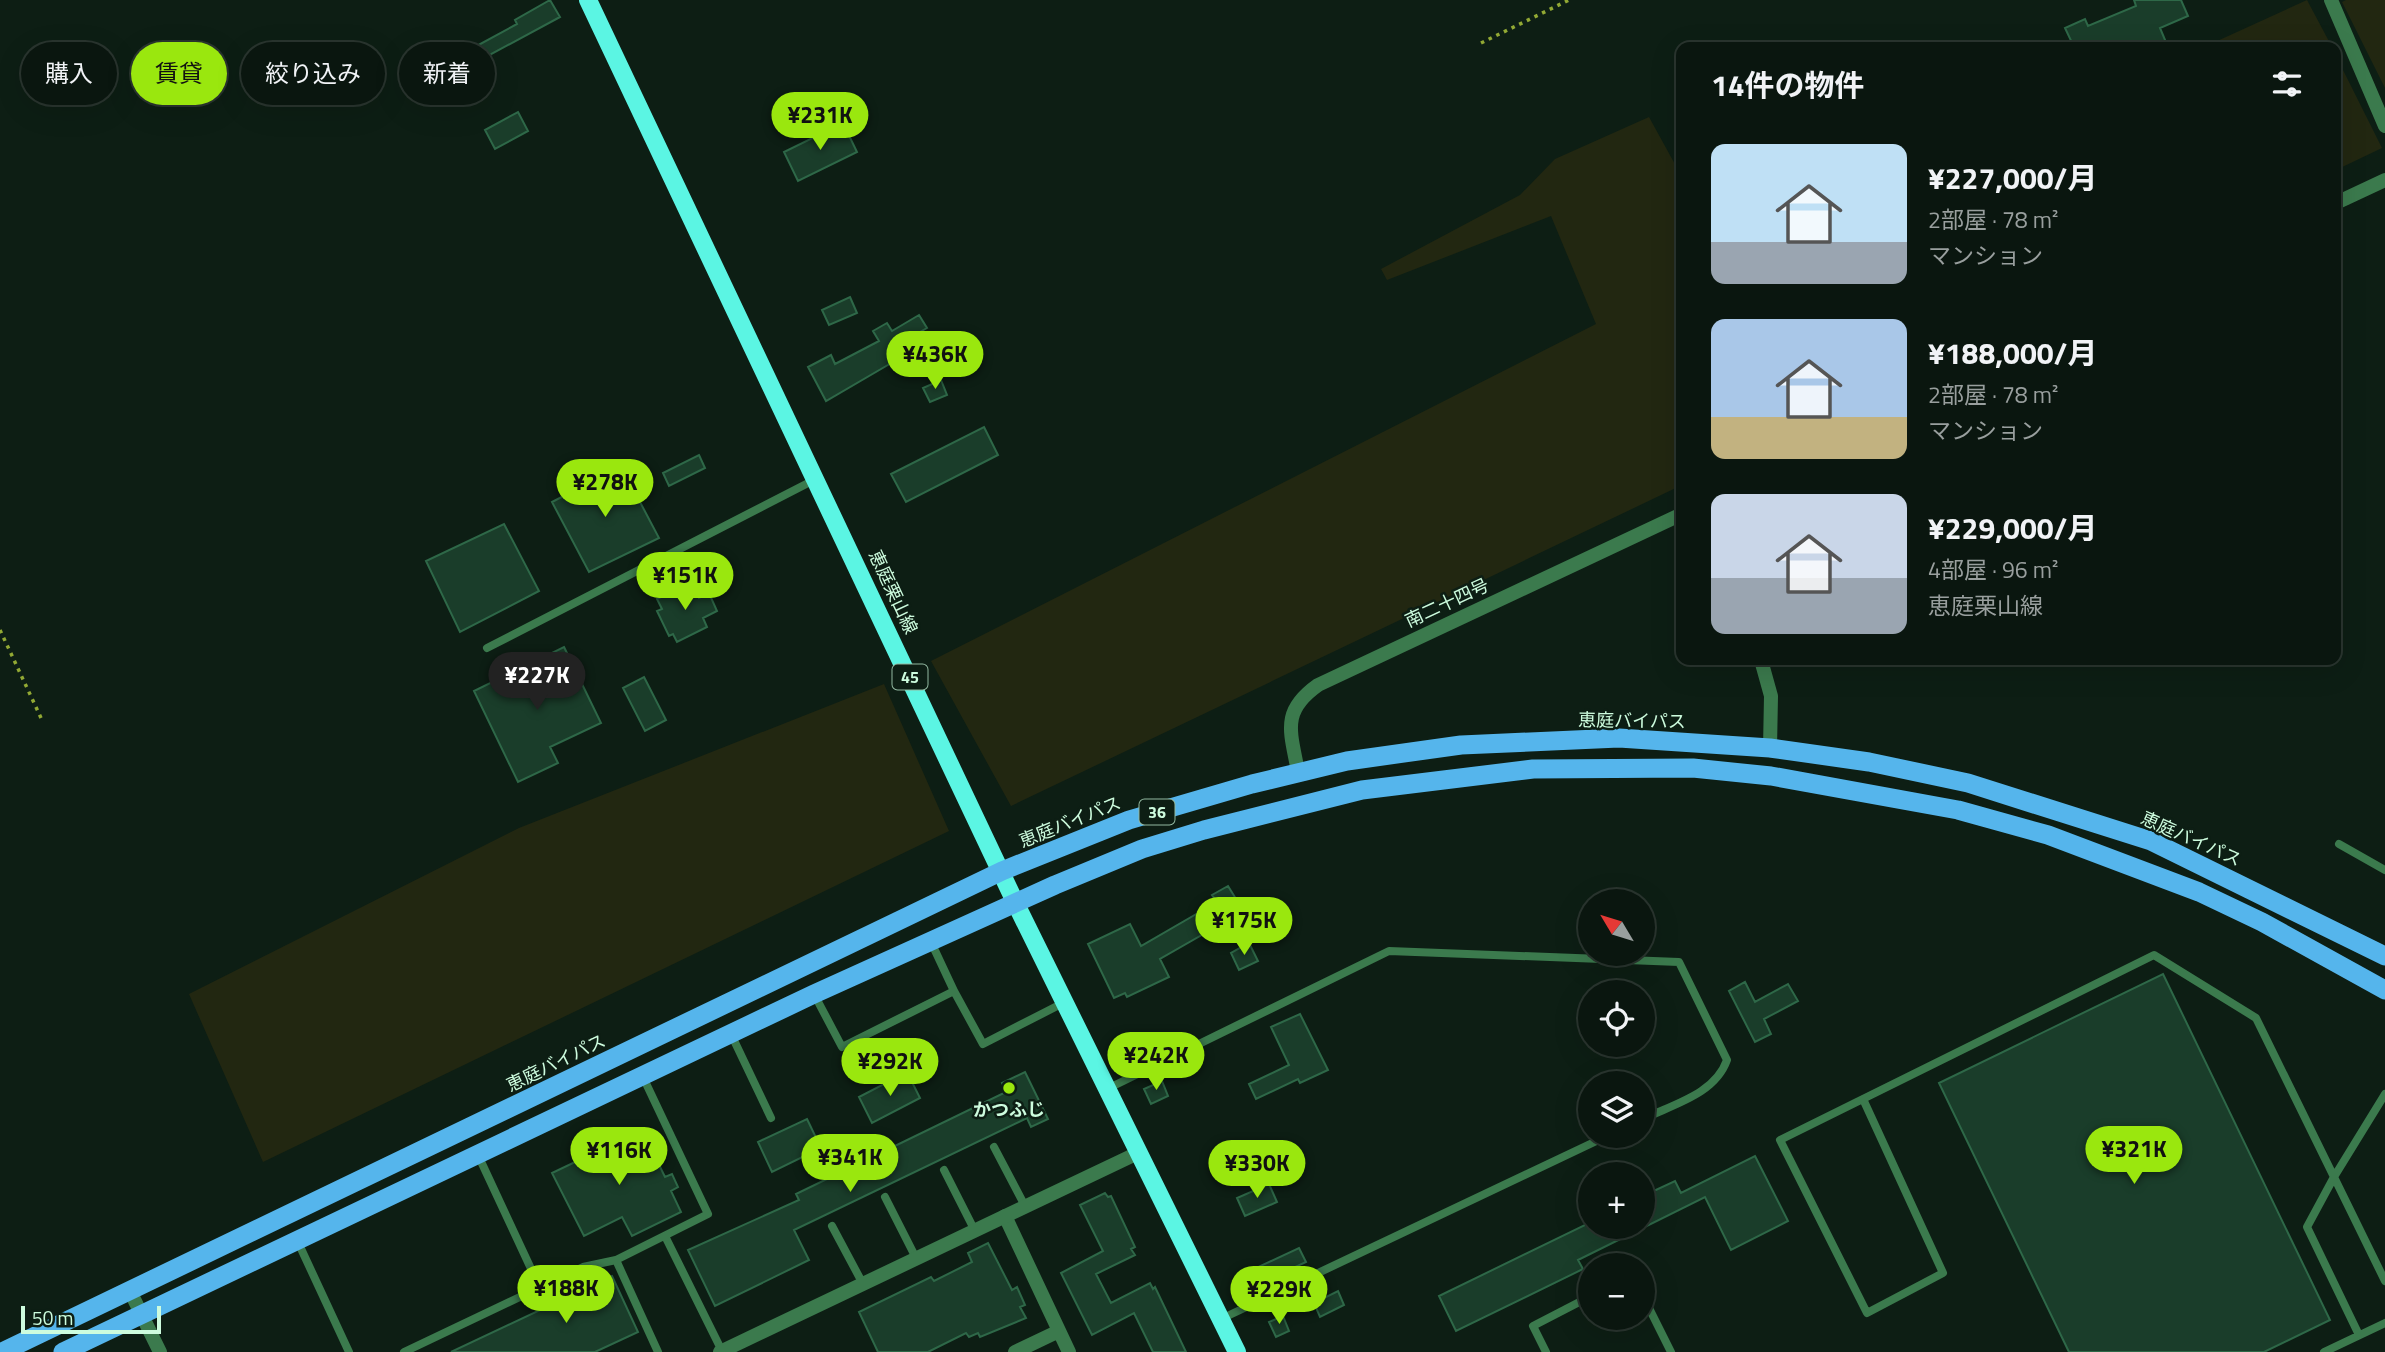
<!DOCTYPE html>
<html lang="ja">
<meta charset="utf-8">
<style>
:root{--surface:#0a160f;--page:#131f18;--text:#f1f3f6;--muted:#999f9e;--line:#2a352f;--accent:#9ae70e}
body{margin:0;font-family:"Titillium Web","Noto Sans JP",sans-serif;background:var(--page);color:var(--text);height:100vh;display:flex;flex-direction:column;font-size:26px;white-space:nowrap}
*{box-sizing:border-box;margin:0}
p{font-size:23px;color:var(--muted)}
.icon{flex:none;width:38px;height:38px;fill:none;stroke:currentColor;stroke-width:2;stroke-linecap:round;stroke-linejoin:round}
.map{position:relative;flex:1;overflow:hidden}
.sheet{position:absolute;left:1676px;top:42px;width:665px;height:623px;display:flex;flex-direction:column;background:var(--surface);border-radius:14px;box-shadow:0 7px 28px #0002,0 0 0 2px var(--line)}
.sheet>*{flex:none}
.hud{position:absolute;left:21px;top:42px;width:665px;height:63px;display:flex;gap:14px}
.needle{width:46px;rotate:308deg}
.controls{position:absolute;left:1578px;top:889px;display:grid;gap:14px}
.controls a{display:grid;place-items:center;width:77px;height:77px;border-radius:50%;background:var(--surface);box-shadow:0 7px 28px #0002,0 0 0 2px var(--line);font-size:35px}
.scale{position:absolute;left:21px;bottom:18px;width:140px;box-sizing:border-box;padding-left:7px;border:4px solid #cdfcde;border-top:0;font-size:19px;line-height:24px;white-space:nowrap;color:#cdfcde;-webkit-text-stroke:5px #0d1e14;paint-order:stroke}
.price{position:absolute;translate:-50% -60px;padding:0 16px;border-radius:24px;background:var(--accent);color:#111;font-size:23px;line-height:46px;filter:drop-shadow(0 2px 4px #0008)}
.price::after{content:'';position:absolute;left:50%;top:42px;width:21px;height:16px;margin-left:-10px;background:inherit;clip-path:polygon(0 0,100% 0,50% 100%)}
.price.on{background:#222;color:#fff}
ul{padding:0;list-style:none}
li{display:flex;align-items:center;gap:21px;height:175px;padding:0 35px}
li span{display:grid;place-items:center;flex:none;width:196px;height:140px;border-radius:14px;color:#555}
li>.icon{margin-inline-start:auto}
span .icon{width:84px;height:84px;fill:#fffc;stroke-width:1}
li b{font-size:30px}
h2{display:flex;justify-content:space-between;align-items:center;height:84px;padding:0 35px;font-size:30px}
.tag{padding:0 24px;border-radius:32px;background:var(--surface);box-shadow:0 7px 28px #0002,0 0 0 2px var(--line);font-size:24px;line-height:63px}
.tag.on{background:var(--accent);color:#111}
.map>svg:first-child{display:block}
.green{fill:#222711}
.building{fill:#1a3d2a;stroke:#2e6848;stroke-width:2}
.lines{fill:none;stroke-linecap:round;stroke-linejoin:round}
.path{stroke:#92a934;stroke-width:3.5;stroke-dasharray:3.5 5;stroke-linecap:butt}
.service{stroke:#3b7a4d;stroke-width:8}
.minor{stroke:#3b7a4d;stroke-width:14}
.tertiary{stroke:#3b7a4d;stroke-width:14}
.primary{stroke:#5bf5e3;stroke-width:18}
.trunk{stroke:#55b5ec;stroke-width:19}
.poi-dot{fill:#9ae70e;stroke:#0d1e14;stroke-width:2.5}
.labels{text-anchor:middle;stroke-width:5;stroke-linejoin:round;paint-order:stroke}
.shield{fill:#0d1e14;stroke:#93b9a1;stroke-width:2}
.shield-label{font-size:16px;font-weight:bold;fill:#cdfcde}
.street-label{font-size:18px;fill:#cdfcde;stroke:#0d1e14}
.poi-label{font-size:18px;font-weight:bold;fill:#cdfcde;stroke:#0d1e14}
</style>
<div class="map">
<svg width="2385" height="1352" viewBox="0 0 2385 1352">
<rect width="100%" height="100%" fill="#0d1e14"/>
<!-- green -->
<path class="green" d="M2307,0L2332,47H2204Z
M2346,0H2385V88L2342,2Z
M2336,56L2382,148L2336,170Z
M1649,117L1682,177V485L1011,806L931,661L1596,324L1551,216L1387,280L1381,269L1520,195L1555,159Z
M884,684L949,831L263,1162L189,994L519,828Z"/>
<!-- building -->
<path class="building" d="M550,0L560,17L458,72L469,92L447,105L429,71L455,54L472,45L473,48L517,24L515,20Z
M2134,0H2181L2188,16L2160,28L2168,47H2074L2065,28L2085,19L2088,26L2136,6Z
M518,112L528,131L495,149L485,130Z
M843,123L857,152L798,181L784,152Z
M850,297L857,313L829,325L822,310Z
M919,315L927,328L899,344L905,355L826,401L808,367L831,355L835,364L879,341L873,331L887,323L892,331Z
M941,380L947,395L930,402L923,388Z
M984,427L998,455L906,502L891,474Z
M699,455L705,468L669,486L663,473Z
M621,466L659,538L589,572L552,502Z
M504,524L539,591L460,632L426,561Z
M687,584L693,597L697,594L699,598L709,593L717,611L703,618L707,627L677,642L673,634L669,636L657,611L662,609L657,599Z
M564,647L601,723L550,747L558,763L518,782L474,691Z
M644,677L666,720L645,731L623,688Z
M1228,886L1254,928L1238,938L1228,920L1160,959L1169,977L1127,997L1125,993L1114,998L1088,944L1130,924L1141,946L1217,902L1212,895Z
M1249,943L1258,961L1239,970L1231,953Z
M2163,974L2330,1320L2264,1352H2069L1939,1083Z
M1745,982L1755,1002L1788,984L1798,1001L1764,1019L1771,1034L1755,1042L1729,991Z
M1300,1014L1328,1070L1300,1083L1298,1079L1256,1099L1249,1084L1289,1065L1271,1027Z
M907,1072L920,1098L872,1123L859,1097Z
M1025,1072L1048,1119L1031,1127L1027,1118L794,1230L809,1260L715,1306L688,1250L799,1200L796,1194L1006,1092L1002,1083Z
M1162,1081L1168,1096L1151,1104L1144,1089Z
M807,1119L821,1148L772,1172L758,1142Z
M642,1130L665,1177L672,1174L678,1187L671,1191L681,1212L632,1236L622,1217L584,1236L552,1173Z
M1755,1156L1788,1221L1731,1250L1705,1197L1578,1260L1583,1269L1456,1331L1439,1296L1591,1222V1227H1643V1196L1675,1181L1681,1193Z
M1269,1184L1277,1202L1245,1216L1237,1198Z
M1105,1193L1108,1197L1111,1196L1135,1247L1131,1249L1135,1255L1096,1274L1111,1303L1150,1283L1153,1289L1155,1287L1186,1352H1153L1134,1313L1092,1335L1061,1273L1103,1251L1080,1205Z
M988,1243L1012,1290L1017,1287L1025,1305L1020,1307L1026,1318L980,1337L978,1333L969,1337L966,1333L928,1352H878L859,1312L931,1277L934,1281L972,1262L968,1253Z
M1299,1248L1306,1262L1246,1290L1239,1276Z
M612,1276L638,1332L595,1352H451Z
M1338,1291L1344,1305L1320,1317L1314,1303Z
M1283,1316L1289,1331L1276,1337L1269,1322Z"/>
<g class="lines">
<!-- path -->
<path class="path" d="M1481,43L1569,0
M0,630L42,720"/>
<!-- service -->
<path class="service" d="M487,648L814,480
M2339,844L2385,870
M954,991L983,1044L1065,1002
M814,994L842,1047L954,991L931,942
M731,1034L771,1118
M1109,1088L1389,951L1679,962L1727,1060C1715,1094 1674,1104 1643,1119
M2385,1094L2334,1177L2385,1281
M1863,1099L1943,1273L1867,1313L1780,1140L2154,955L2256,1018L2334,1177L2307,1227L2359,1335
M994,1147L1025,1206
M478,1155L540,1288
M944,1170L975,1231
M885,1197L916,1258
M832,1226L863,1284
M665,1236L722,1351
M297,1240L349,1352
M616,1260L658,1352
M1643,1296L1671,1352
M1221,1319L1607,1136
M404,1352L583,1267L616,1260L708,1214L643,1077
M1546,1352L1533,1326L1591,1296
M2324,1352L2385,1323"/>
<!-- minor -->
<path class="minor" d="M2331,0L2385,126
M2336,203L2385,180
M1761,660L1771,696L1770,748
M1298,772C1291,732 1280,712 1318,685L1682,514
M1005,1216L1069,1352
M1015,1352L1059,1331"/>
<!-- tertiary -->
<path class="tertiary" d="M130,1291L160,1352
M720,1352L1140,1152"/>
<!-- primary -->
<path class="primary" d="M588,0L1016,904L1237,1352"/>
<!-- trunk -->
<path class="trunk" d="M2,1352L1002,871L1129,820L1252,784L1347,761L1461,745L1619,738L1770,748L1869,762L1968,783L2151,841L2385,956
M63,1352L814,994L1055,885L1142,849L1204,830L1362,790L1533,769L1693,768L1771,776L1958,810L2048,835L2199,892L2262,922L2385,990"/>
</g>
<!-- markers -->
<circle class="poi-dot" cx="1009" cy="1088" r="7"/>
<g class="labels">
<!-- shield labels -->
<g class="shield">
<rect x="892.5" y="664.5" width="35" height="25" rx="5"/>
<rect x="1139.5" y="799.5" width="35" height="25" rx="5"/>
</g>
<g class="shield-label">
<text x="910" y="683">45</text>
<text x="1157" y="818">36</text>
</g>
<!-- street labels -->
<g class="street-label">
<text transform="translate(893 592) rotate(65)" y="6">恵庭栗山線</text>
<text transform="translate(1447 603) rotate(-25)" y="6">南二十四号</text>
<text transform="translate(1632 721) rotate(1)" y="6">恵庭バイパス</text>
<text transform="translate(1070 822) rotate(-22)" y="6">恵庭バイパス</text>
<text transform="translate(2191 839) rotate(24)" y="6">恵庭バイパス</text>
<text transform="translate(556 1063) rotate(-26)" y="6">恵庭バイパス</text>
</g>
<!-- poi labels -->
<g class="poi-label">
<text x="1009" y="1116">かつふじ</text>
</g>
</g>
</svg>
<div class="controls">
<a><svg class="needle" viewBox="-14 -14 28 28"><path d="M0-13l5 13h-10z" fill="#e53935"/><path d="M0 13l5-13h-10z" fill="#999f9e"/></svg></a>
<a><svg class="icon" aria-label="locate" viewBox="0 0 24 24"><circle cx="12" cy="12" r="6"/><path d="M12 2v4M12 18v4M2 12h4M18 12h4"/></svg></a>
<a><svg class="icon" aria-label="layers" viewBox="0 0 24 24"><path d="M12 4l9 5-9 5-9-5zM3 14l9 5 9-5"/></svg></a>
<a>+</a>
<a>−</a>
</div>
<div class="scale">50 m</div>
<b class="price" style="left:820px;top:152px">¥231K</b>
<b class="price" style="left:935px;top:391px">¥436K</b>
<b class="price" style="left:605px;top:519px">¥278K</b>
<b class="price" style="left:685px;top:612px">¥151K</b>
<b class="price on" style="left:537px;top:712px">¥227K</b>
<b class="price" style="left:1244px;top:957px">¥175K</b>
<b class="price" style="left:1156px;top:1092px">¥242K</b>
<b class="price" style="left:890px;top:1098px">¥292K</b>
<b class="price" style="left:2134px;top:1186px">¥321K</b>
<b class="price" style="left:619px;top:1187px">¥116K</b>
<b class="price" style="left:850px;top:1194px">¥341K</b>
<b class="price" style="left:1257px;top:1200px">¥330K</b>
<b class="price" style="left:566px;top:1325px">¥188K</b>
<b class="price" style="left:1279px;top:1326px">¥229K</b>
<div class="hud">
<a class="tag">購入</a>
<a class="tag on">賃貸</a>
<a class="tag">絞り込み</a>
<a class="tag">新着</a>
</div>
<section class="sheet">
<h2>14件の物件<svg class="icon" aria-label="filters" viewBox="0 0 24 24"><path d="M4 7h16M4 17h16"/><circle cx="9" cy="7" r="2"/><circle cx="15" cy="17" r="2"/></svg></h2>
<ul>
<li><span style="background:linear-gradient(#bfe0f5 70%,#9aa5b1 0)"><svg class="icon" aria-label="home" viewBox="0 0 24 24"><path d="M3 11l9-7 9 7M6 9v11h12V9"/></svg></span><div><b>¥227,000/月</b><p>2部屋 · 78 m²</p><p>マンション</p></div></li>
<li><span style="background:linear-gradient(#a9c7e8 70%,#c2b280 0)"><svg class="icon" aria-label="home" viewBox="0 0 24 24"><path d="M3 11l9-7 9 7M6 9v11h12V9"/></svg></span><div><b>¥188,000/月</b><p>2部屋 · 78 m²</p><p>マンション</p></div></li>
<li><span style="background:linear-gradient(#c9d6e8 60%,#9aa5b1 0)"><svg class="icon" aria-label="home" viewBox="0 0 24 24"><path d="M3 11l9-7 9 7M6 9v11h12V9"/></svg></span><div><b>¥229,000/月</b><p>4部屋 · 96 m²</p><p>恵庭栗山線</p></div></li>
</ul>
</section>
</div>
